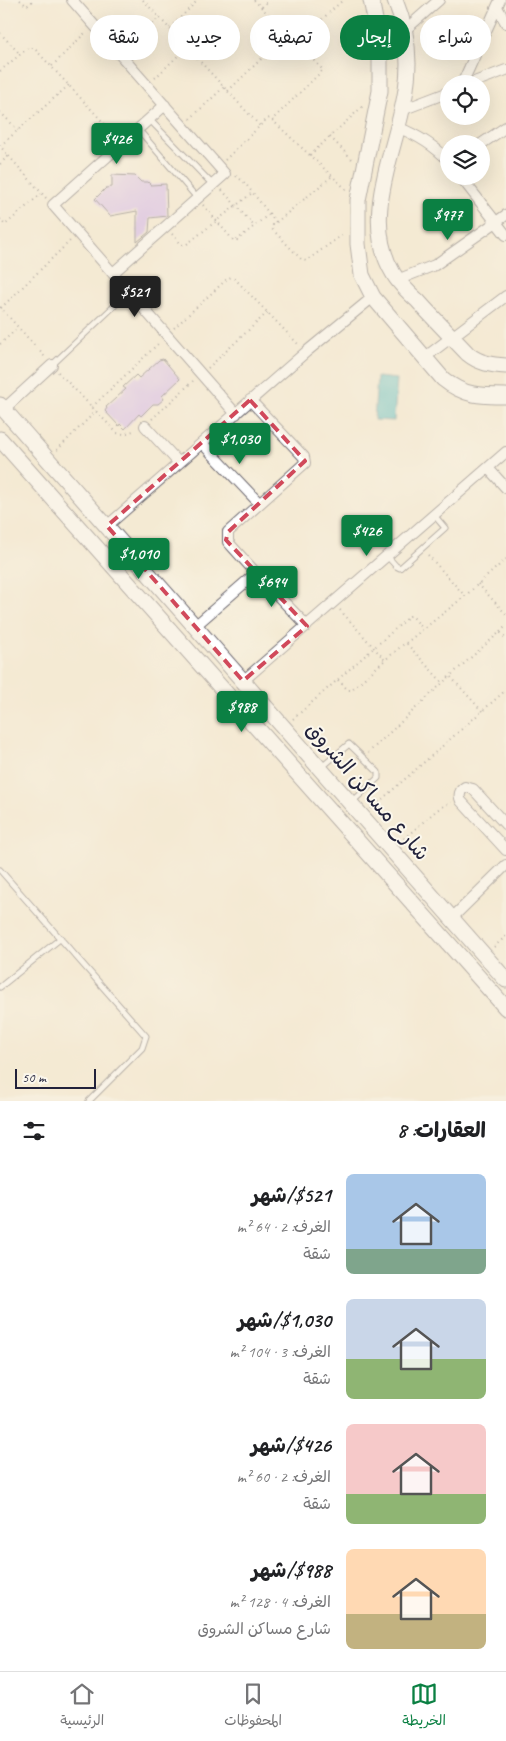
<!DOCTYPE html>
<html lang="ar">
<meta charset="utf-8">
<style>
:root{--surface:#fff;--page:#f6f6f6;--text:#202124;--muted:#757577;--line:#e0e0e0;--accent:#0b8043}
body{margin:0;font-family:Caveat,"Playpen Sans Arabic",sans-serif;background:var(--page);color:var(--text);direction:rtl;height:100vh;display:flex;flex-direction:column;font-size:19px;white-space:nowrap}
*{box-sizing:border-box;margin:0}
p{font-size:16px;color:var(--muted)}
.icon{flex:none;width:28px;height:28px;fill:none;stroke:currentColor;stroke-width:2;stroke-linecap:round;stroke-linejoin:round}
.map{position:relative;height:1101px;overflow:hidden;direction:ltr}
.side{display:flex;flex-direction:column;background:var(--surface);flex:1}
.side>*{flex:none}
.banner{position:absolute;left:15px;top:15px;width:476px;height:45px;direction:rtl;display:flex;gap:10px}
.fabs{position:absolute;left:440px;top:75px;display:grid;gap:10px}
.fabs a{display:grid;place-items:center;width:50px;height:50px;border-radius:50%;background:var(--surface);box-shadow:0 5px 20px #0002;font-size:25px}
.scale{position:absolute;left:15px;bottom:12px;width:81px;box-sizing:border-box;padding-left:5px;border:2px solid #22223b;border-top:0;font-size:14px;line-height:18px;white-space:nowrap;color:#22223b;-webkit-text-stroke:4px #fbf7ec;paint-order:stroke}
.price{position:absolute;translate:-50% -42px;padding:0 11px;border-radius:5px;background:var(--accent);color:#fff;font-size:16px;line-height:32px;filter:drop-shadow(0 1px 2px #0008)}
.price::after{content:'';position:absolute;left:50%;top:30px;width:15px;height:11px;margin-left:-8px;background:inherit;clip-path:polygon(0 0,100% 0,50% 100%)}
.price.active{background:#222;color:#fff}
ul{padding:0;list-style:none}
li{display:flex;align-items:center;gap:15px;height:125px;padding:0 20px}
li span{display:grid;place-items:center;flex:none;width:140px;height:100px;border-radius:8px;color:#555}
li>.icon{margin-inline-start:auto}
span .icon{width:60px;height:60px;fill:#fffc;stroke-width:1}
li b{font-size:21px}
h2{display:flex;justify-content:space-between;align-items:center;height:60px;padding:0 20px;font-size:21px}
.pill{padding:0 18px;border-radius:22px;background:var(--surface);box-shadow:0 5px 20px #0002;font-size:18px;line-height:45px}
.pill.active{background:var(--accent);color:#fff}
.menu{display:flex;justify-content:space-around;align-items:center;height:70px;border-top:1px solid var(--line);background:var(--surface);font-size:14px;color:var(--muted)}
.menu a{display:grid;justify-items:center;gap:2px}
.menu .active{color:var(--accent)}
.map>svg:first-child{display:block}
.water{fill:#4ab9c2;stroke:#366e7e}
.building{fill:#ccacf2}
.lines{fill:none;stroke-linecap:round;stroke-linejoin:round}
.lane-casing{stroke:#6c6870;stroke-width:7}
.street-casing{stroke:#6c6870;stroke-width:12}
.secondary-casing{stroke:#6c6870;stroke-width:17}
.path{stroke:#6c6870;stroke-width:2;stroke-dasharray:1 4;stroke-linecap:butt}
.lane{stroke:#fff;stroke-width:5}
.street{stroke:#fff;stroke-width:10}
.secondary{stroke:#fff;stroke-width:15}
.marked{fill:none;stroke:#d1495b;stroke-width:4;stroke-dasharray:10 6;stroke-linejoin:round}
.labels{text-anchor:middle;stroke-width:4;stroke-linejoin:round;paint-order:stroke}
.street-label{font-size:21px;fill:#22223b;stroke:#fbf7ec}
</style>
<div class="map">
<svg width="506" height="1101" viewBox="0 0 506 1101">
<rect width="100%" height="100%" fill="#fbf7ec"/>
<filter id="ink" filterUnits="userSpaceOnUse"><feTurbulence type="fractalNoise" baseFrequency=".02" numOctaves="2"/><feDisplacementMap in="SourceGraphic" scale="10" xChannelSelector="R" yChannelSelector="G"/><feConvolveMatrix kernelMatrix="1 2 1 2 8 2 1 2 1" color-interpolation-filters="sRGB"/></filter>
<filter id="wash" filterUnits="userSpaceOnUse"><feTurbulence type="fractalNoise" baseFrequency=".0096" numOctaves="4" result="noise"/><feDisplacementMap in="SourceGraphic" scale="20" xChannelSelector="R" yChannelSelector="G"/><feGaussianBlur stdDeviation="1.12" result="paint"/><feColorMatrix in="noise" values="0 0 0 0 0 0 0 0 0 0 0 0 0 0 0 0 0 1.4 0 .05"/><feComposite in="paint" operator="in"/></filter>
<g filter="url(#wash)">
<rect width="100%" height="100%" fill="#f4ead3"/>
<!-- water -->
<path class="water" d="M377,377L397,379L394,421L374,420Z"/>
<g id="blocks">
<!-- building -->
<path class="building" d="M112,175L135,176L141,182H148L151,185L166,184L167,216L150,218L149,232L137,242V211L110,216L95,199L106,188L112,187Z
M163,359L180,379L162,396L164,399L158,404H153L141,416L139,414L125,429L120,424L119,426L105,411L107,408L106,407L126,389L123,387L136,375L139,378L159,360Z"/>
</g>
</g>
<g filter="url(#ink)">
<use href="#blocks" fill-opacity="0" stroke="#6c6870" stroke-width="1"/>
<g class="lines">
<defs>
<path id="lane" d="M149,119L213,185
M138,129L197,198
M52,365L129,292
M387,556L396,566L400,568L445,528L434,515
M322,767L349,744L378,772V778L351,803
M0,870L146,1036L142,1048L89,1101
M0,987L61,938"/>
<path id="street" d="M72,0L225,174L113,273
M497,7L506,23
M405,30L439,0
M462,84L500,0
M469,84L506,70
M165,105L53,205L236,414
M402,110L449,92
M397,127C417,135 434,145 449,161
M481,144L506,127
M460,176L506,235
M397,280L435,265L506,215
M424,358L506,296
M4,409L52,365
M145,426L179,463
M202,443L259,503
M488,468L506,488
M107,526L306,352L373,297
M256,573L307,626
M195,626L256,573L228,542V532L305,463L304,457L250,400
M243,681L506,452
M506,825L473,789L465,787C460,790 458,795 461,801L506,850
M452,918L506,865"/>
<path id="secondary" d="M371,0L380,44V91L358,200V244L362,275L373,297L443,379C464,396 480,396 506,396
M395,0C407,29 411,57 406,89C398,148 359,216 393,273C399,284 409,293 418,301C434,319 451,336 468,354C479,363 491,365 506,366
M0,405L506,980
M0,439L506,1008"/>
</defs>
<!-- lane casing -->
<use href="#lane" class="lane-casing"/>
<!-- street casing -->
<use href="#street" class="street-casing"/>
<!-- secondary casing -->
<use href="#secondary" class="secondary-casing"/>
<!-- path -->
<path class="path" d="M20,0L27,6L34,0
M143,0L260,126
M254,0L323,70L273,119
M262,7L269,0
M170,28L198,0
M0,33L20,54
M296,43L343,0
M126,47L160,17
M52,66L86,32
M0,71L28,48H34L116,136
M155,78L187,47
M228,91L287,34
M0,112L18,130
M190,119L224,87
M330,137L353,160
M310,155L363,106
M225,160L267,119L270,118L347,190
M0,164L8,156
M236,176L244,182L276,222
M331,177L273,225L272,229L301,259L306,261L345,233
M222,190L255,227
M46,198L0,146L69,85
M203,205L233,240L236,241L269,214
M0,219L5,225L41,194
M172,234L182,245L187,244L252,193
M0,307L45,357
M1,308L71,240
M174,328L227,279L231,277L236,280L299,345
M0,344L18,328
M208,368L268,312
M58,372L117,433L124,434L136,430
M92,407L160,342
M152,419L193,381
M57,450L96,411
M428,555L465,596
M478,584L506,614
M340,610L385,660L404,644H407L442,682
M500,632L506,626
M406,643L465,596L506,559
M338,680L348,690H351L385,660
M482,711L450,676L500,632L506,639
M293,719L410,616L413,617L423,629
M368,753L450,676
M371,809L506,690
M400,842L437,810L451,802
M494,947L506,936"/>
<!-- lane -->
<use href="#lane" class="lane"/>
<!-- street -->
<use href="#street" class="street"/>
<!-- secondary -->
<use href="#secondary" class="secondary"/>
</g>
</g>
<!-- marked area -->
<path d="M0 0H506V1101H0ZM250,400L305,461L228,532L226,540L307,626L243,681L107,526Z" fill="#f4ead3" fill-opacity=".55" fill-rule="evenodd"/>
<path class="marked" d="M250,400L305,461L228,532L226,540L307,626L243,681L107,526Z"/>
<g class="labels">
<!-- street labels -->
<g class="street-label">
<text transform="translate(368 791) rotate(49)" y="7">شارع مساكن الشروق</text>
</g>
</g>
</svg>
<div class="fabs">
<a><svg class="icon" aria-label="locate" viewBox="0 0 24 24"><circle cx="12" cy="12" r="6"/><path d="M12 2v4M12 18v4M2 12h4M18 12h4"/></svg></a>
<a><svg class="icon" aria-label="layers" viewBox="0 0 24 24"><path d="M12 4l9 5-9 5-9-5zM3 14l9 5 9-5"/></svg></a>
</div>
<div class="scale">50 m</div>
<b class="price" style="left:117px;top:165px">$426</b>
<b class="price" style="left:448px;top:241px">$977</b>
<b class="price active" style="left:135px;top:318px">$521</b>
<b class="price" style="left:240px;top:465px">$1,030</b>
<b class="price" style="left:367px;top:557px">$426</b>
<b class="price" style="left:139px;top:580px">$1,010</b>
<b class="price" style="left:272px;top:608px">$694</b>
<b class="price" style="left:242px;top:733px">$988</b>
<div class="banner">
<a class="pill">شراء</a>
<a class="pill active">إيجار</a>
<a class="pill">تصفية</a>
<a class="pill">جديد</a>
<a class="pill">شقة</a>
</div>
</div>
<section class="side">
<h2>العقارات: 8<svg class="icon" aria-label="filters" viewBox="0 0 24 24"><path d="M4 7h16M4 17h16"/><circle cx="9" cy="7" r="2"/><circle cx="15" cy="17" r="2"/></svg></h2>
<ul>
<li><span style="background:linear-gradient(#a9c7e8 75%,#7fa58c 0)"><svg class="icon" aria-label="home" viewBox="0 0 24 24"><path d="M3 11l9-7 9 7M6 9v11h12V9"/></svg></span><div><b>$521/شهر</b><p>الغرف: 2 · 64 m²</p><p>شقة</p></div></li>
<li><span style="background:linear-gradient(#c9d6e8 60%,#8fb573 0)"><svg class="icon" aria-label="home" viewBox="0 0 24 24"><path d="M3 11l9-7 9 7M6 9v11h12V9"/></svg></span><div><b>$1,030/شهر</b><p>الغرف: 3 · 104 m²</p><p>شقة</p></div></li>
<li><span style="background:linear-gradient(#f6c9c9 70%,#8fb573 0)"><svg class="icon" aria-label="home" viewBox="0 0 24 24"><path d="M3 11l9-7 9 7M6 9v11h12V9"/></svg></span><div><b>$426/شهر</b><p>الغرف: 2 · 60 m²</p><p>شقة</p></div></li>
<li><span style="background:linear-gradient(#ffd9b3 65%,#c2b280 0)"><svg class="icon" aria-label="home" viewBox="0 0 24 24"><path d="M3 11l9-7 9 7M6 9v11h12V9"/></svg></span><div><b>$988/شهر</b><p>الغرف: 4 · 128 m²</p><p>شارع مساكن الشروق</p></div></li>
</ul>
</section>
<nav class="menu">
<a class="active"><svg class="icon" aria-label="map" viewBox="0 0 24 24"><path d="M3 6l6-2 6 2 6-2v14l-6 2-6-2-6 2zM9 4v14M15 6v14"/></svg>الخريطة</a>
<a><svg class="icon" aria-label="saved" viewBox="0 0 24 24"><path d="M7 4h10v16l-5-4-5 4z"/></svg>المحفوظات</a>
<a><svg class="icon" aria-label="home" viewBox="0 0 24 24"><path d="M3 11l9-7 9 7M6 9v11h12V9"/></svg>الرئيسية</a>
</nav>
